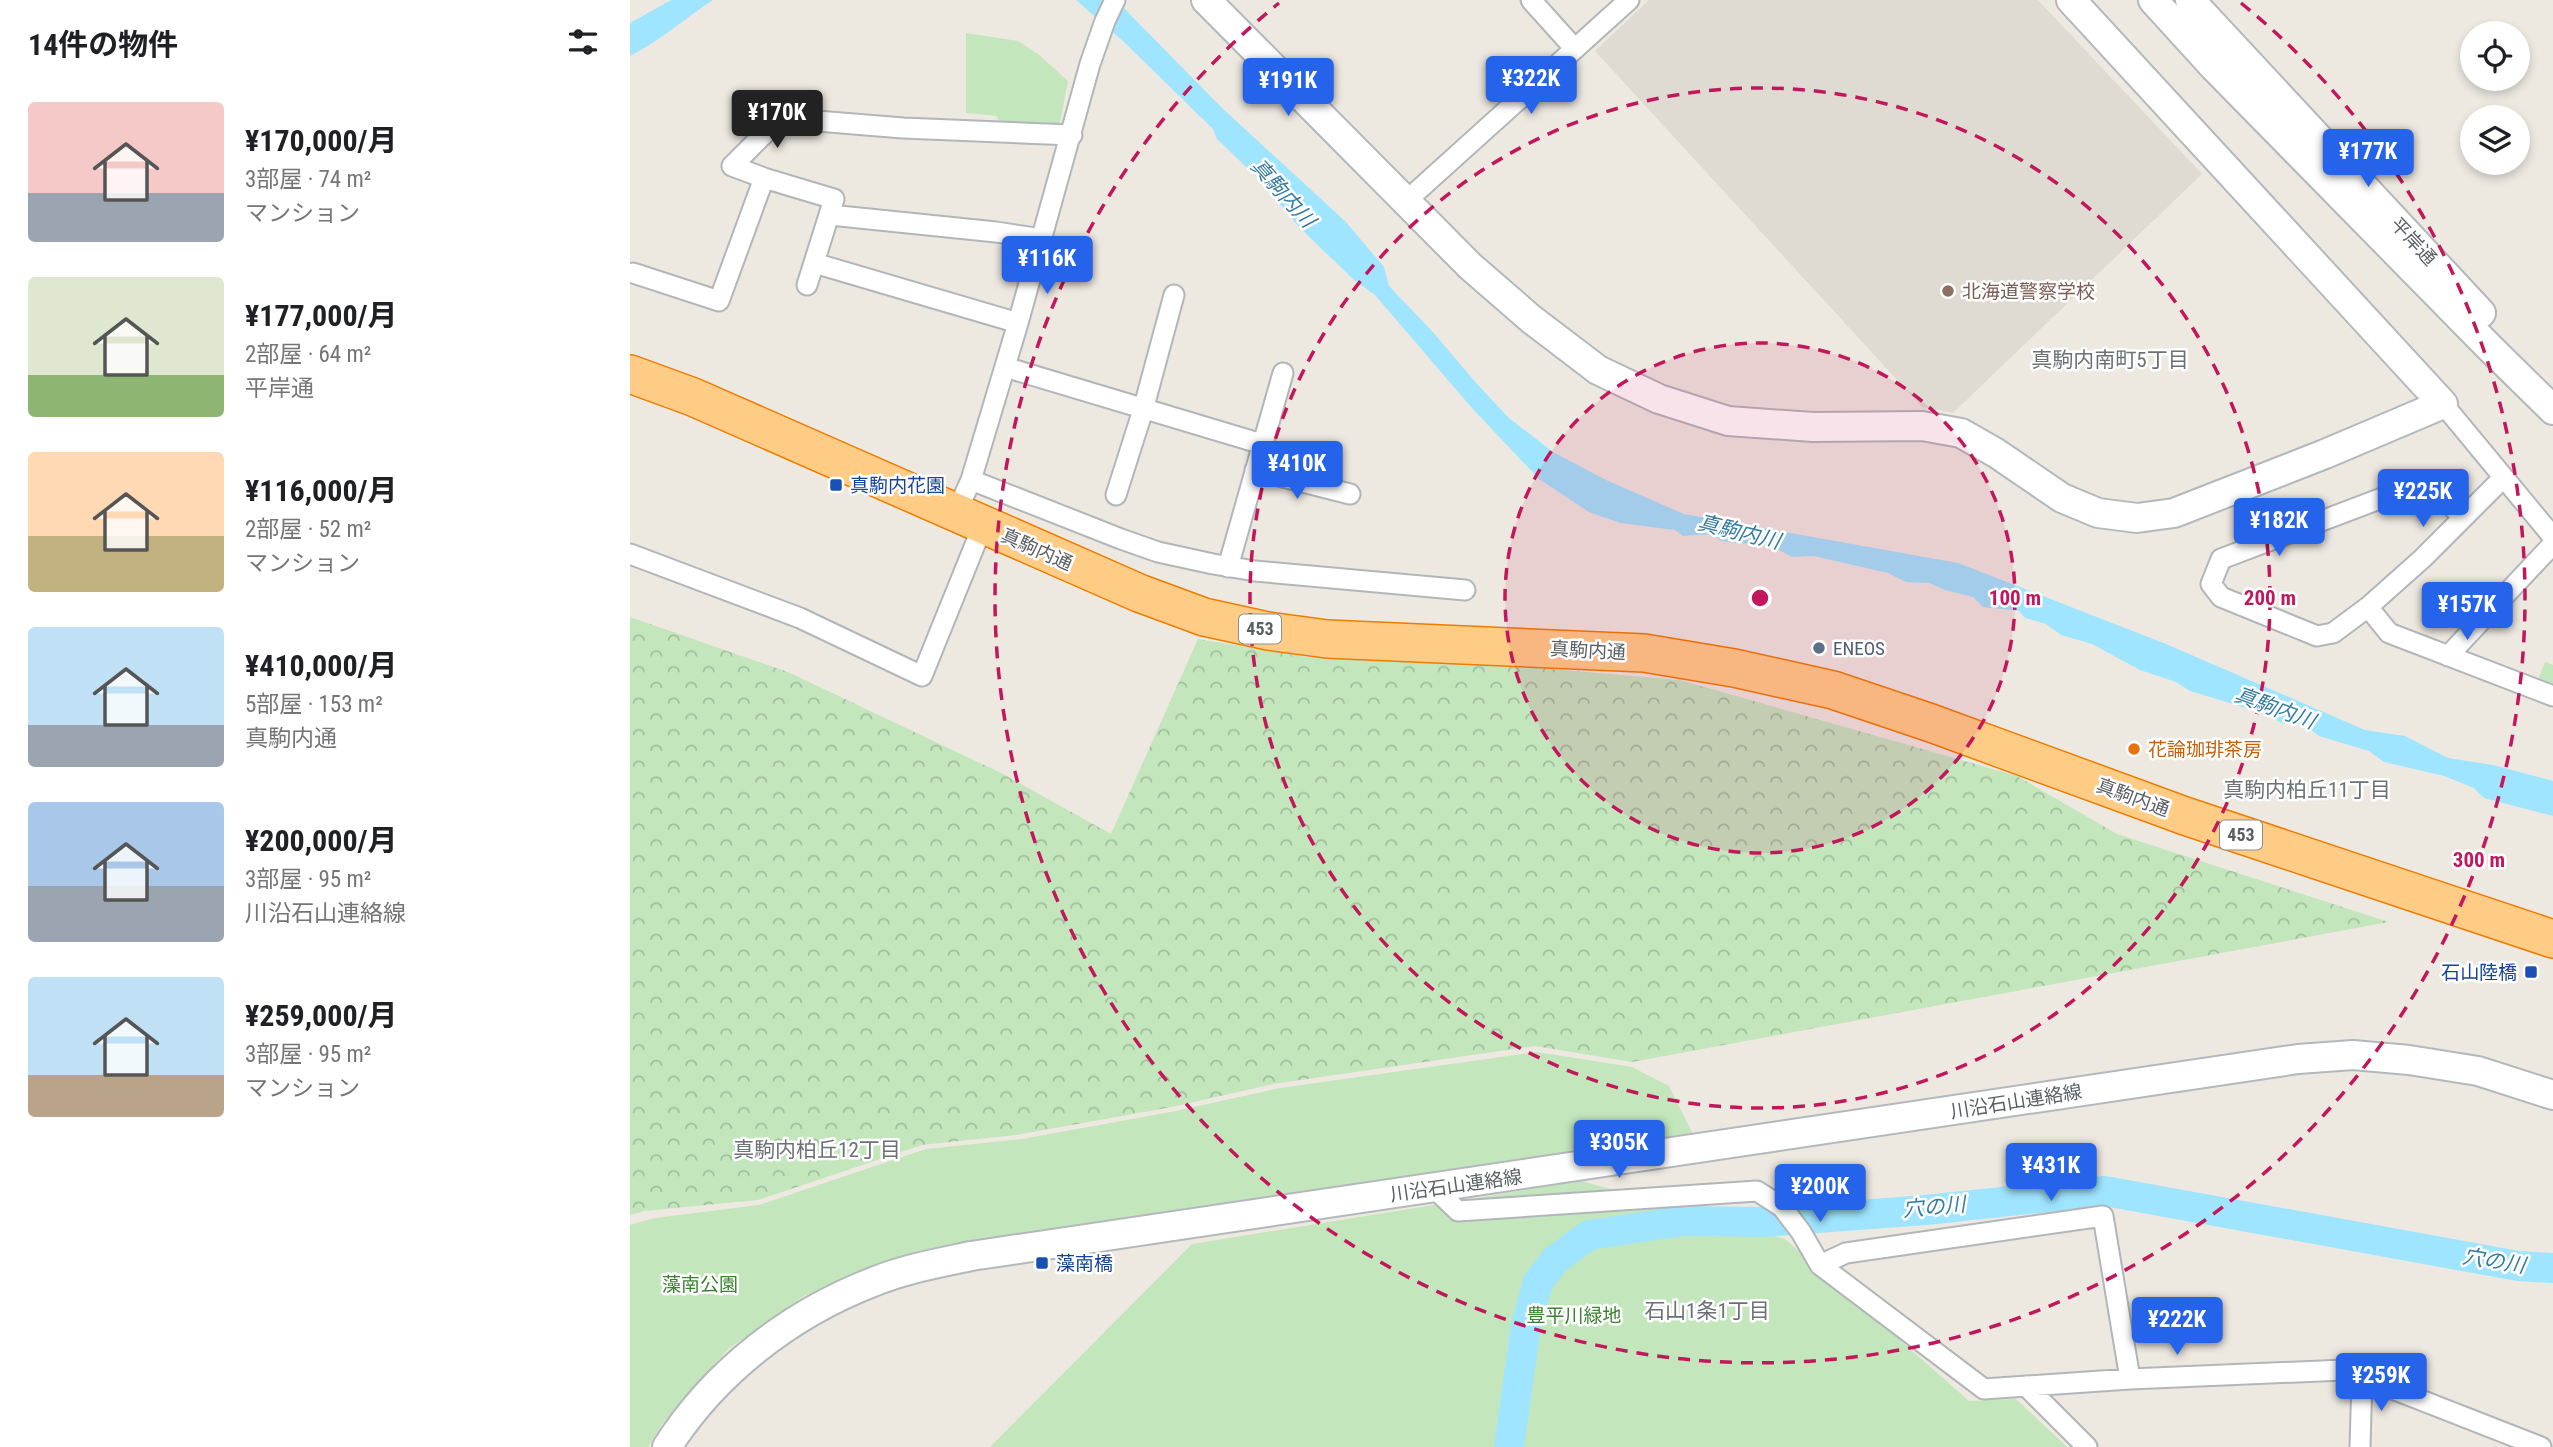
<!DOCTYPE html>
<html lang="ja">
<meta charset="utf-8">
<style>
:root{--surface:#fff;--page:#f6f6f6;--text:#202124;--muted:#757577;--accent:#2563eb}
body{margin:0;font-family:"Roboto Condensed","Noto Sans JP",sans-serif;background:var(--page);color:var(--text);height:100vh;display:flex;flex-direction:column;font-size:26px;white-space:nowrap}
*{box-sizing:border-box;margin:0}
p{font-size:23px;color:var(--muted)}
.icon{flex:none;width:38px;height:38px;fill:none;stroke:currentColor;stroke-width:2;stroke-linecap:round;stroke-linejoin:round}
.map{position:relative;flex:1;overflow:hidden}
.drawer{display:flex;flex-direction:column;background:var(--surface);width:630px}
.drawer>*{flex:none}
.controls{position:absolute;left:1830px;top:21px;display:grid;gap:14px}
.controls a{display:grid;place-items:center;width:70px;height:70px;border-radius:50%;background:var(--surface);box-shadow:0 4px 10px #0003;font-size:35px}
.price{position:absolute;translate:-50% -60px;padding:0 16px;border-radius:7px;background:var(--accent);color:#fff;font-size:23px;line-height:46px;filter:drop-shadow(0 2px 4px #0008)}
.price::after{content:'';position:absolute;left:50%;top:42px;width:21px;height:16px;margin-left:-10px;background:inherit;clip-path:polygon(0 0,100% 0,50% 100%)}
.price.current{background:#222;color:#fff}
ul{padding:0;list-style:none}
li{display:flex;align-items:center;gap:21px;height:175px;padding:0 28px}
li span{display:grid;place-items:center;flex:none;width:196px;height:140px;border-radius:7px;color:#555}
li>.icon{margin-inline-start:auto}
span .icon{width:84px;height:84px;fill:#fffc;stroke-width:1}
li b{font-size:30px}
h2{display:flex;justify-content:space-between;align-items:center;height:84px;padding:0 28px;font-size:30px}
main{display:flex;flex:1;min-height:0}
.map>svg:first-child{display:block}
.education{fill:#dfdad2}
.green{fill:#c3e6bd}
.forest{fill:url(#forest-crowns)}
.water{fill:#9fe5ff}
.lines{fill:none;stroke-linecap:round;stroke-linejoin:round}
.river{stroke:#9fe5ff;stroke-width:30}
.street-casing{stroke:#b2b6b9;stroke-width:23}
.secondary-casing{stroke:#b3b8bc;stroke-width:32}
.highway-casing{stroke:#ee7c00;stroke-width:40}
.street{stroke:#fff;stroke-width:19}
.secondary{stroke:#fff;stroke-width:28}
.highway{stroke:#ffcc86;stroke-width:37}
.ring{fill:none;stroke:#c2185b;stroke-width:3.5;stroke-dasharray:12 9}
.education-dot{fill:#8d6e63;stroke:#fff;stroke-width:2.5}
.transit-dot{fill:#1a4fb4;stroke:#fff;stroke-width:2.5}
.service-dot{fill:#5c6f8a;stroke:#fff;stroke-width:2.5}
.food-dot{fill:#e8710a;stroke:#fff;stroke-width:2.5}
.labels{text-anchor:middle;stroke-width:5;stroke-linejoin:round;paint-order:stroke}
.shield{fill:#fff;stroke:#8c8f92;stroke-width:2}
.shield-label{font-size:18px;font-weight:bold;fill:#5a5f63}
.street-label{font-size:19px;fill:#5a5f63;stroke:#fff}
.education-label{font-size:19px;fill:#785e54;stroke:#fff;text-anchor:start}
.transit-label{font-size:19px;fill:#164399;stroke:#fff;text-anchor:start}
.service-label{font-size:19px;fill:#4e5e75;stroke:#fff;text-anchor:start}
.food-label{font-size:19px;fill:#c56008;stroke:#fff;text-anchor:start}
.park-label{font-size:19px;fill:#3c8231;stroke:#fff}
.water-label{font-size:21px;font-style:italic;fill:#367ca1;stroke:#fff}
.neighbourhood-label{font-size:21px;fill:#6b7175;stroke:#fff}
.centre{fill:#c2185b;stroke:#fff;stroke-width:3.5}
.ring-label{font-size:21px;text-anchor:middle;font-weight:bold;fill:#c2185b;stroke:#fff;stroke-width:5;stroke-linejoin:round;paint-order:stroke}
</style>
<main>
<section class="drawer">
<h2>14件の物件<svg class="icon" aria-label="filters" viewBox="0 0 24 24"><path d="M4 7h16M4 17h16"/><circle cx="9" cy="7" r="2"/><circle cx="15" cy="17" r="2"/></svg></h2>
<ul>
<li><span style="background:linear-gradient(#f6c9c9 65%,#9aa5b1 0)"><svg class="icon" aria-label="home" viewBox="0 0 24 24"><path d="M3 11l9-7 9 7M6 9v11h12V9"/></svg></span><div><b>¥170,000/月</b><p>3部屋 · 74 m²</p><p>マンション</p></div></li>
<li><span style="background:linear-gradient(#dfe7d0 70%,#8fb573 0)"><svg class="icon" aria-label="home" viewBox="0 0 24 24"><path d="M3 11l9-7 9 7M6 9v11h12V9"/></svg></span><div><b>¥177,000/月</b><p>2部屋 · 64 m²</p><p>平岸通</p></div></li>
<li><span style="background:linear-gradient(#ffd9b3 60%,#c2b280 0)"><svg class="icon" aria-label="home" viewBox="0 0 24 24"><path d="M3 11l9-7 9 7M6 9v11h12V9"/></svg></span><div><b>¥116,000/月</b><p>2部屋 · 52 m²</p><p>マンション</p></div></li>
<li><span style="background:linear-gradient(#bfe0f5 70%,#9aa5b1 0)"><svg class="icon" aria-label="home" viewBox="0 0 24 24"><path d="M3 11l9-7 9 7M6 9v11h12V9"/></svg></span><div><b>¥410,000/月</b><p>5部屋 · 153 m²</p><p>真駒内通</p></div></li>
<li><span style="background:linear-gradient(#a9c7e8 60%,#9aa5b1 0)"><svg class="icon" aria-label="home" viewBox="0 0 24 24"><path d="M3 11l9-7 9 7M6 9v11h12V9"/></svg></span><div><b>¥200,000/月</b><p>3部屋 · 95 m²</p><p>川沿石山連絡線</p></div></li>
<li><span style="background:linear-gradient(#bfe0f5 70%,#b9a48a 0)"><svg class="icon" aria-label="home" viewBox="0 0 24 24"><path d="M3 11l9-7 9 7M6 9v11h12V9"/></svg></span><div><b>¥259,000/月</b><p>3部屋 · 95 m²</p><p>マンション</p></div></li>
</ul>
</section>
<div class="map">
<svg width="1923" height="1447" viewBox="0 0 1923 1447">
<defs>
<pattern id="forest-crowns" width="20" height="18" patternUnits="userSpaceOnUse" patternTransform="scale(1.75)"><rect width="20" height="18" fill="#c3e6bd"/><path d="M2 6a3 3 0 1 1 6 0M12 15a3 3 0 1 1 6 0" fill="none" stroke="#a1be9d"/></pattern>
</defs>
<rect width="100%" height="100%" fill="#ede9e1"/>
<!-- education -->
<path class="education" d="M1019,0H1408L1572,174L1323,413L1292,407L965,51Z"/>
<!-- green -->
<path class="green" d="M336,33L388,41L408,54L438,81L429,127L369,123L367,116L336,113Z
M1915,662L1923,665V695L1905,688Z
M907,1052L1002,1067L1039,1086L1063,1134L488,1221L279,1260L176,1295L98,1349L32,1424L18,1447H0V1225L25,1218L129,1205L296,1149L392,1139L546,1111L650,1088Z
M952,1181L1155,1239L1339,1401L1386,1399L1437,1447H360L562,1244Z"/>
<!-- forest -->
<path class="forest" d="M0,617L158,672L371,773L481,834L568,639L677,657L840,662L1050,680L1387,776L1487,834L1759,922L1002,1062L905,1046L643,1084L542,1107L386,1135L292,1145L128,1200L14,1211L0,1215Z"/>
<!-- water -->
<path class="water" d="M41,0H83C55,18 30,41 0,56V23Z
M446,0H486L591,107L716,222L754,267L759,286L802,331L847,384L879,418L923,452L976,480L1054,514L1328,563L1536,644L1735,730L1775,736L1818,758L1863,765L1923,781V816L1854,798L1844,788L1814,776L1754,762L1739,751L1689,736L1674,724H1653L1636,714L1560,691L1546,682L1510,670L1462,644L1431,635L1416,624L1395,618L1389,611L1353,607L1343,597L1315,590L1299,583L1276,582L1258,573L1184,556L1162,557L1142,546L1091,541L1082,534L1053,536L1045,530L990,523L959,512L909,479L841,407L745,295L724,280L668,226L634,184L587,139L583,129L494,42Z"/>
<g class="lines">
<!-- river -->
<path class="river" d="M879,1447L896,1325L908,1282L925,1260L959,1235L1053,1221L1135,1222L1296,1210L1475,1191L1888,1266L1923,1268"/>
<defs>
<path id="street" d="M901,0L945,49
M134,178L204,199L177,285
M775,202L999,0
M200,215L366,232L412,239
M184,263L388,323
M3,273L89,301L134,178L102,166L150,118L273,128L442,135
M375,367L632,444
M1813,404L1923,537
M625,470L720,494
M341,480L491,539L528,552L583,564L625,571L835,590
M486,495L513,410L544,295
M327,511L341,480L388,323L460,64L475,21L485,0
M1832,517L1801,484H1789L1591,559L1581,584L1591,597L1687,636L1703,633L1738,607L1793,558L1873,478
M0,554L170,618L292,676L353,525
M598,567L653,373
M1738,607L1759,633L1923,696
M1818,656L1923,544
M804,1188L828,1211L1127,1191L1152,1207L1171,1232L1190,1265L1354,1389L1500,1379L1714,1370L1911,1447
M1190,1265L1216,1253L1473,1216L1500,1379
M1396,1386L1457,1447
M1730,1447L1732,1378"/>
<path id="secondary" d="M576,0L840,266L901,319L968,370L1029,399L1098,421L1183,427L1292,426L1331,433L1366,453L1432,498L1468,513L1507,518L1544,513L1695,454L1813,404L1441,0
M1523,0L1584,67L1859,347L1923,410
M1560,0L1851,313
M37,1447C85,1372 160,1314 243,1282C274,1269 309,1263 341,1256L1668,1059L1723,1055L1779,1060L1848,1071L1923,1095"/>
<path id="highway" d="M0,374L63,397L509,593L574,617L638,631L697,639L1014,653L1104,668L1203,690L1301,723L1555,816L1923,939"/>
</defs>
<!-- street casing -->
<use href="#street" class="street-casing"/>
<!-- secondary casing -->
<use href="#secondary" class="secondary-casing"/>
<!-- highway casing -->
<use href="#highway" class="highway-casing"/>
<!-- street -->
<use href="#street" class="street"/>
<!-- secondary -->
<use href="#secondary" class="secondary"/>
<!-- highway -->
<use href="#highway" class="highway"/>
</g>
<!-- distance rings -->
<circle cx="1130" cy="598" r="255" fill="#c2185b" fill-opacity=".12"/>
<g class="ring">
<circle cx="1130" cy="598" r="255"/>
<circle cx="1130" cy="598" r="510"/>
<path d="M1611 3A765 765 0 1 1 649 3"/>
</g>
<!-- markers -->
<circle class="education-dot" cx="1318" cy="291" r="7"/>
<g class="transit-dot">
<rect x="199" y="478" width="14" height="14" rx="3.5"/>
<rect x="1894" y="965" width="14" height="14" rx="3.5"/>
<rect x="405" y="1256" width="14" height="14" rx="3.5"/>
</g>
<circle class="service-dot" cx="1189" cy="648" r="7"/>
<circle class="food-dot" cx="1504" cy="749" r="7"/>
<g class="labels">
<!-- shield labels -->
<g class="shield">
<rect x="609" y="614.5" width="42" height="29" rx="5"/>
<rect x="1590" y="820.5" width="42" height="29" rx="5"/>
</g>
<g class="shield-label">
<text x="630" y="635">453</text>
<text x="1611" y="841">453</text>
</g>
<!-- street labels -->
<g class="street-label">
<text transform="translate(1784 241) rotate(47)" y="7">平岸通</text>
<text transform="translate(407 549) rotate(24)" y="7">真駒内通</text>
<text transform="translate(958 650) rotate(3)" y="7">真駒内通</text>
<text transform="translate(1503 797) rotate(20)" y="7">真駒内通</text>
<text transform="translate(1386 1101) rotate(-9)" y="7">川沿石山連絡線</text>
<text transform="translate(826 1185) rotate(-8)" y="7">川沿石山連絡線</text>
</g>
<!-- education labels -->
<g class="education-label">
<text x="1332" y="298">北海道警察学校</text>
</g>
<!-- transit labels -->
<g class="transit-label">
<text x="220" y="492">真駒内花園</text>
<text x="1887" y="979" text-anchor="end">石山陸橋</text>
<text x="426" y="1270">藻南橋</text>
</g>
<!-- service labels -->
<g class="service-label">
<text x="1203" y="655">ENEOS</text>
</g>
<!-- food labels -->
<g class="food-label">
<text x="1518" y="756">花論珈琲茶房</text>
</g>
<!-- park labels -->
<g class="park-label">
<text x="70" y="1291">藻南公園</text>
<text x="944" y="1322">豊平川緑地</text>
</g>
<!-- water labels -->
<g class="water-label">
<text transform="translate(653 193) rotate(48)" y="7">真駒内川</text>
<text transform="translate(1109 532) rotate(14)" y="7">真駒内川</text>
<text transform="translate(1645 708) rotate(20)" y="7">真駒内川</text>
<text transform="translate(1304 1207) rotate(-5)" y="7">穴の川</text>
<text transform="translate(1864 1261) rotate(9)" y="7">穴の川</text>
</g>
<!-- neighbourhood labels -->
<g class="neighbourhood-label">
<text x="1480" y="367">真駒内南町5丁目</text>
<text x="1677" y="797">真駒内柏丘11丁目</text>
<text x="187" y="1157">真駒内柏丘12丁目</text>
<text x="1077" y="1318">石山1条1丁目</text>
</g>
</g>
<circle cx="1130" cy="598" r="10" class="centre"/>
<g class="ring-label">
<text x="1385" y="605">100 m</text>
<text x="1640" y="605">200 m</text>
<text x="1849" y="867">300 m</text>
</g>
</svg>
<div class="controls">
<a><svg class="icon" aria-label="locate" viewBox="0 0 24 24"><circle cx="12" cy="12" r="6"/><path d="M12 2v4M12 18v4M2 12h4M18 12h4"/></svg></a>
<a><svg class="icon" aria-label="layers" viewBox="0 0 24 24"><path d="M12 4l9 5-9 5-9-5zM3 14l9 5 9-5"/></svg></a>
</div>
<b class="price" style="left:901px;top:116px">¥322K</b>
<b class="price" style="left:658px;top:118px">¥191K</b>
<b class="price current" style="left:147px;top:150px">¥170K</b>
<b class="price" style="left:1738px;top:189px">¥177K</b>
<b class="price" style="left:417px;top:296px">¥116K</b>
<b class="price" style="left:667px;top:501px">¥410K</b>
<b class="price" style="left:1793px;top:529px">¥225K</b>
<b class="price" style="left:1649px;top:558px">¥182K</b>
<b class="price" style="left:1837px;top:642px">¥157K</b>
<b class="price" style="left:989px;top:1180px">¥305K</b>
<b class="price" style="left:1421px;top:1203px">¥431K</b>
<b class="price" style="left:1190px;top:1224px">¥200K</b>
<b class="price" style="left:1547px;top:1357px">¥222K</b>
<b class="price" style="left:1751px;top:1413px">¥259K</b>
</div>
</main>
